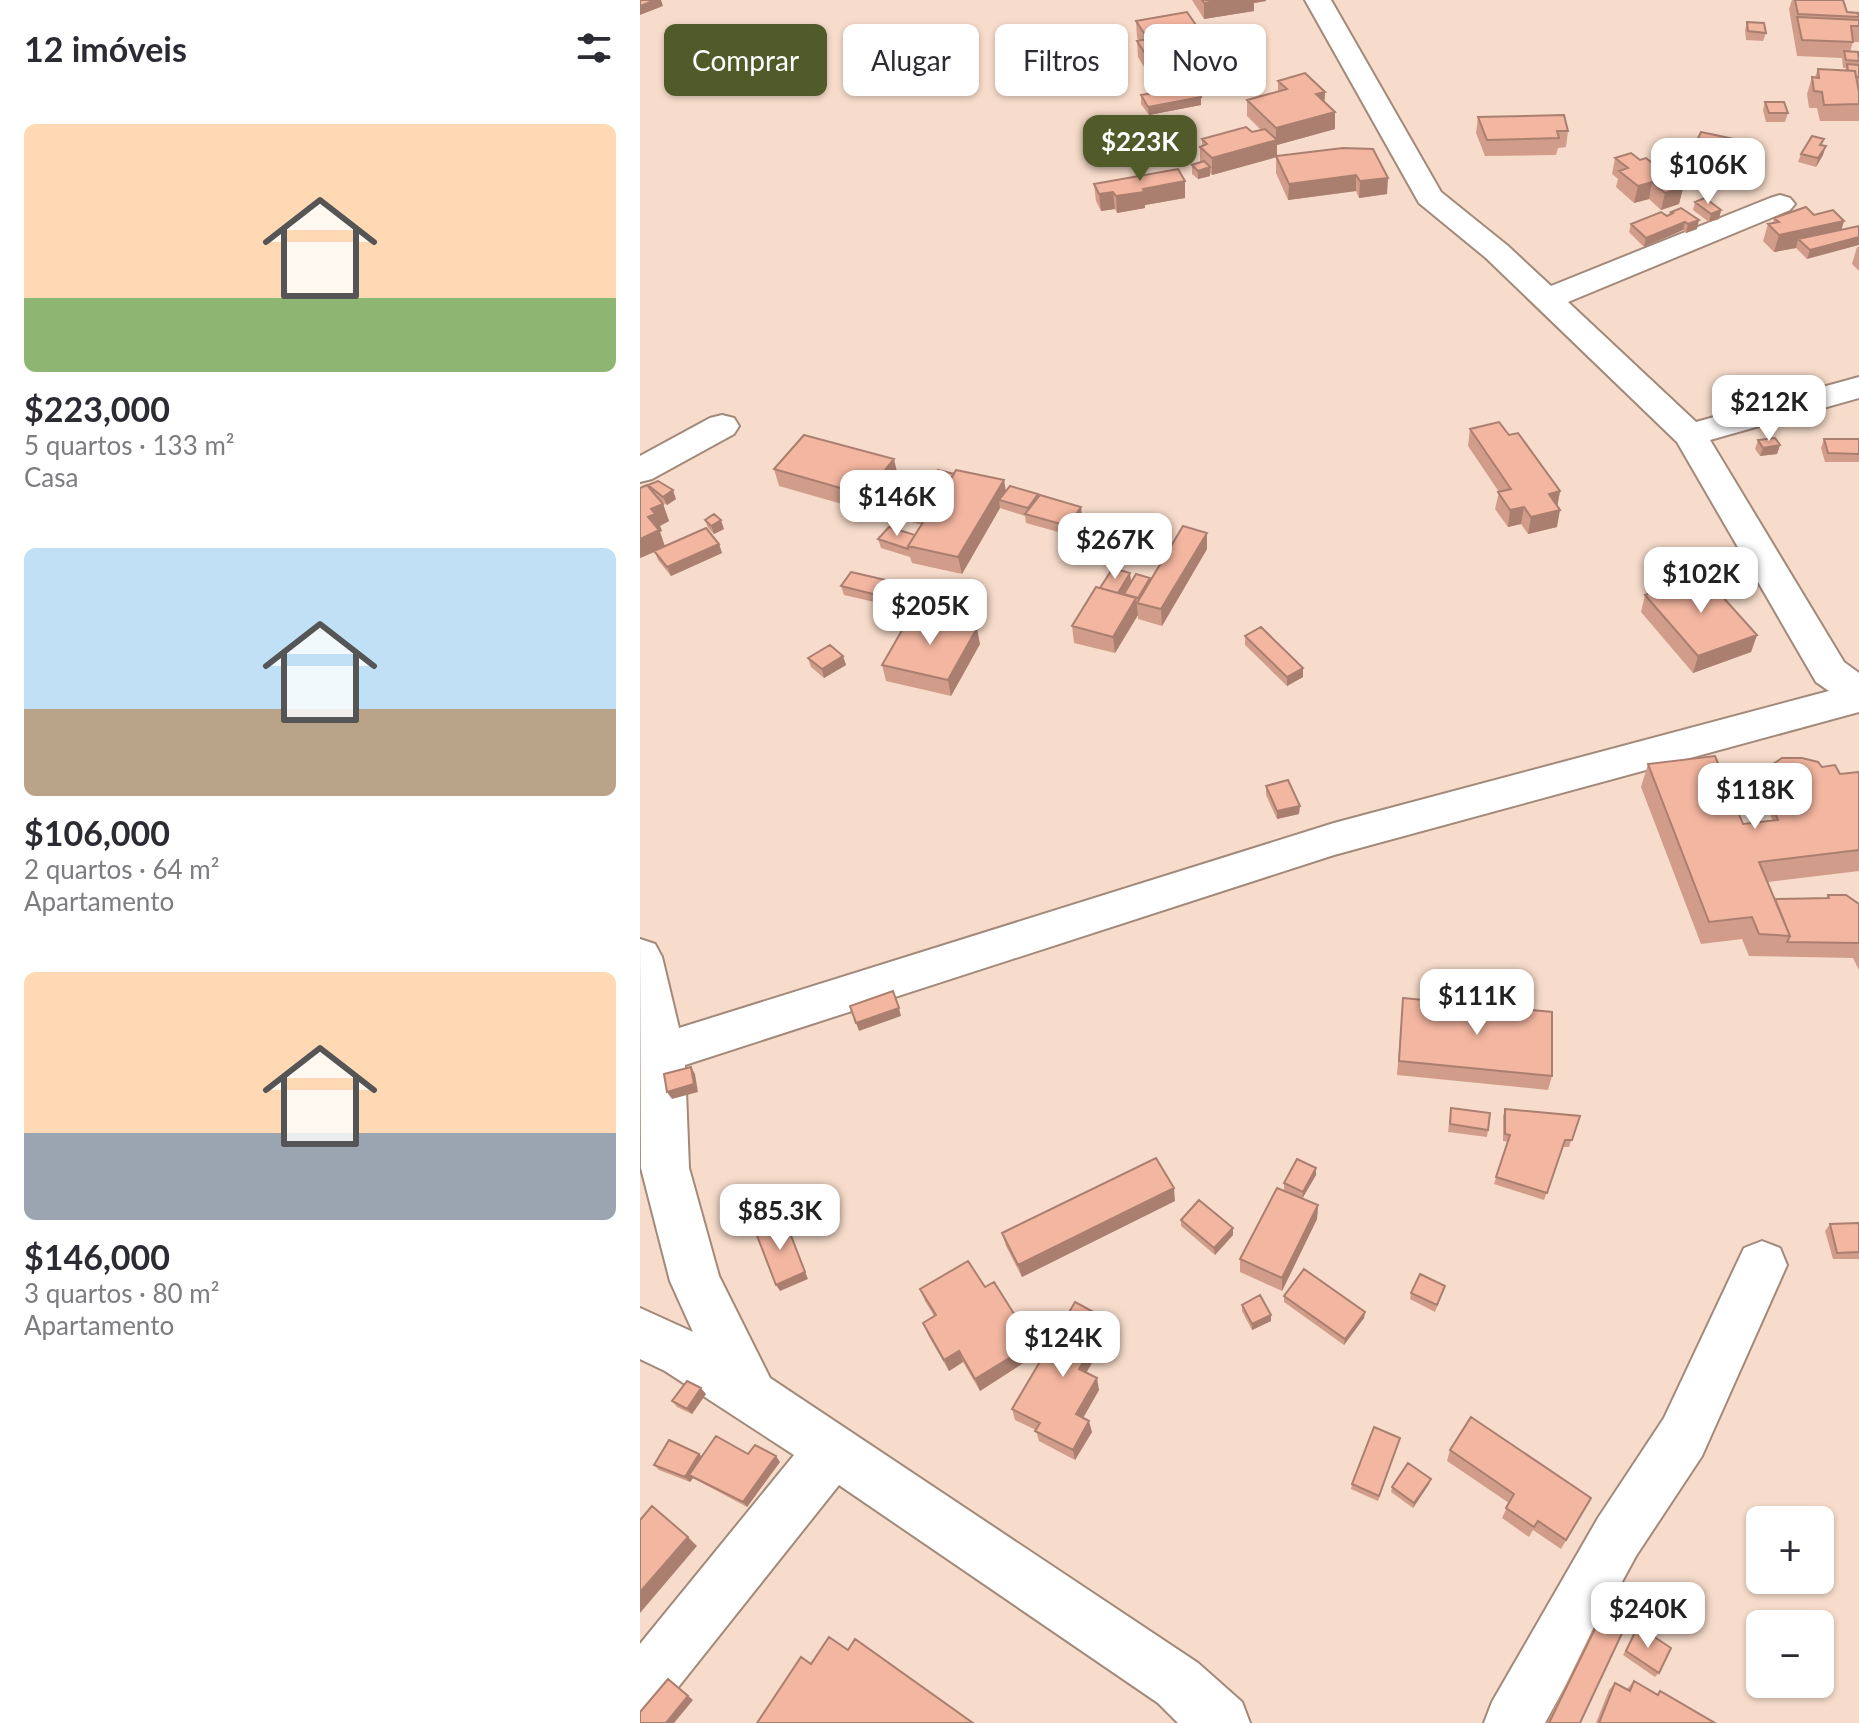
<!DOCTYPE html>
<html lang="pt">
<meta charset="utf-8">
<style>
:root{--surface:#fff;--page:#f2f2f3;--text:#2b2b33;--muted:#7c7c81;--accent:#515b2a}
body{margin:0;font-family:Lato,sans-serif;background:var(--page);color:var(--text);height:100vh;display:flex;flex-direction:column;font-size:30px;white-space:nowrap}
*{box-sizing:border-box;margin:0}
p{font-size:26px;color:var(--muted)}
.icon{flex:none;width:44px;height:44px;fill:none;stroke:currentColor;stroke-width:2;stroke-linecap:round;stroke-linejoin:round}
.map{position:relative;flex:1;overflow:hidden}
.side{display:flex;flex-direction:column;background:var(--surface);width:640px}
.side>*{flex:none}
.top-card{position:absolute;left:24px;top:24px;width:760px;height:72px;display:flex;gap:16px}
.tools{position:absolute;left:1106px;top:1506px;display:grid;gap:16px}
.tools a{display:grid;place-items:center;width:88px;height:88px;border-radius:12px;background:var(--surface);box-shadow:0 2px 6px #0004;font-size:40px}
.price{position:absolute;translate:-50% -68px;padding:0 18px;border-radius:16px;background:#fff;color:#222;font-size:26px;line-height:52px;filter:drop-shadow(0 2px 4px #0008)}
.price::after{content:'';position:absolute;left:50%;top:48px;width:24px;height:18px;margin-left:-12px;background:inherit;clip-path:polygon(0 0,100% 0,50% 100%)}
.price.current{background:var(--accent);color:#fff}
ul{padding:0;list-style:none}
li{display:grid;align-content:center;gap:16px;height:424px;padding:0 24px}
li span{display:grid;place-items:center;height:248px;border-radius:12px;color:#555}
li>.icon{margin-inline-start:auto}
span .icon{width:144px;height:144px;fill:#fffc;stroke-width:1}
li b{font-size:34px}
h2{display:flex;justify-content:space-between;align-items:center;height:96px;padding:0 24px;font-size:34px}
.chip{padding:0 28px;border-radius:12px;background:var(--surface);box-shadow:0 2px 6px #0004;font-size:28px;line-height:72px}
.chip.current{background:var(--accent);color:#fff}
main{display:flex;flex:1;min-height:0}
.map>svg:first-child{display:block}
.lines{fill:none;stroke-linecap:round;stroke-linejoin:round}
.street-casing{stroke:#a2897a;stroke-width:4}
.street{fill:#fff;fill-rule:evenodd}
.wall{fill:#d19d8a}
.shaded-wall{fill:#aa7f70}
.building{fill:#f3b6a0;stroke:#aa7f70;stroke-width:2}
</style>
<main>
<section class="side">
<h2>12 imóveis<svg class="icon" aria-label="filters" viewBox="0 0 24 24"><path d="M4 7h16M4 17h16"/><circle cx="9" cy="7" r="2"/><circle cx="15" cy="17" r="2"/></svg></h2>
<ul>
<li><span style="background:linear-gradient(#ffd9b3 70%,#8fb573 0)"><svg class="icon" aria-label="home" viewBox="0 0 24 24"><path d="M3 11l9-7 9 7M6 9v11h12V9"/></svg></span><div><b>$223,000</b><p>5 quartos · 133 m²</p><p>Casa</p></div></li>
<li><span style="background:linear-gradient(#bfe0f5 65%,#b9a48a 0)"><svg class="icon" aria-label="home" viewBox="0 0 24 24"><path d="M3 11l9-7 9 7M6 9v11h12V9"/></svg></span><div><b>$106,000</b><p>2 quartos · 64 m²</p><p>Apartamento</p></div></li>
<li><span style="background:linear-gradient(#ffd9b3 65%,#9aa5b1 0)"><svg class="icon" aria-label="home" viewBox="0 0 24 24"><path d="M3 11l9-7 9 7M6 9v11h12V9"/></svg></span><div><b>$146,000</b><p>3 quartos · 80 m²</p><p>Apartamento</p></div></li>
</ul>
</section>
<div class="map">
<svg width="1219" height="1723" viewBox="0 0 1219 1723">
<rect width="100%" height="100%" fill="#f7dccb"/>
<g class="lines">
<defs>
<path id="street" d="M665,0H691L801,192L868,246L911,286L1130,198L1140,195L1150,198L1155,204L1150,210L928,302L1056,422L1219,377V398L1070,440L1204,662L1219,673V712L694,855L45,1065L49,1168L79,1276L130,1378L558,1663L602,1702L610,1723H538L518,1703L199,1485L20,1710L0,1719V1644L154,1455L25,1371L0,1359V1308L53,1332L30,1281L1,1168L0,939L15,944L22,957L39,1028L694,823L1189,691L1176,682L1037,442L846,258L779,203Z
M82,415L94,418L99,426L94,434L12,479L0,482V456L70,418Z
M1122,1241L1140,1248L1147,1265L1062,1456L996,1556L905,1723H844L852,1702L958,1518L1024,1418L1104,1248Z"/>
</defs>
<!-- street casing -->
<use href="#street" class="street-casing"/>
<!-- street -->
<use href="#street" class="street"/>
</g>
<!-- wall -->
<path class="wall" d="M552,0H626V1L614,3V11L564,19Z
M1152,0H1203L1207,12L1219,17V42H1213L1210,52L1219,57V121H1180L1177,108H1169L1167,94L1172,77H1175L1178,69L1205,70L1206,68H1203L1202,58L1157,56L1149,9Z
M496,21L569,44L570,60L507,72L498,57L497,41H499L497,38Z
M1107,22L1126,33L1123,41L1106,40L1105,30Z
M638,81L685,92L684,102L695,112V129L637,145V156L703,148L747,194L719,198L716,191L648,200L636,173V157L572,175L570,173V176L558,179L552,174V165L560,162V147L562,146V139L621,130L607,116V100L638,91Z
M507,84L546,87L561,105L509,115L501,104V95L508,94Z
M1125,102L1148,113L1145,122H1126L1123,110Z
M838,117L928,131L926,147L918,148L916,155L845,156L836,133Z
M1184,139L1182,145L1183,155L1176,167L1158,162L1161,154Z
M1092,147L1082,171L1048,164L1050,156Z
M975,158L1000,160L1043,188L1039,204L1021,210L1009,199L994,203L976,187L978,179L972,174Z
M454,184L545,198L505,205V208L477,213L475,209L461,211L456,201Z
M1055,202L1081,210L1079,219L1069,222L1053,210Z
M1031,212L1057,229L1046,233L1043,230L1004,247L989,232L991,224L1027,216L1030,214Z
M1174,215L1204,221L1201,229L1167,259L1156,248L1134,252L1123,241L1128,224L1133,223L1134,218Z
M1217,247H1219V271L1212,264Z
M830,429L869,435L920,491L917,506V527L888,534L881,524L868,527L855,509L859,492L828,446Z
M1184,439H1219V462H1185L1181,448Z
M1118,440L1140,445L1137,454L1120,456L1115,449Z
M134,469L258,476L230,512L139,486Z
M18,481L36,499L27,505L20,501L23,504L29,521L20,526L22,531L20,532L25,546L79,544L82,553L31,576L18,560L15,552L0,558V488Z
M366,491L398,494V497L442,516L429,535L386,523L385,516L360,508L322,574L272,563L270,557L241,548L238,539L275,535L282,525L257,518L255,509Z
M65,520L84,529L74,534L68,528Z
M567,549L522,626L498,619V615L475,653L434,643L432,626L460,588L490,573L491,582L510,578V580Z
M201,586L252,590L243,604L204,595Z
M1005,595L1117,635L1111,652L1053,673L1001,612Z
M605,636L663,677L647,686L605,645Z
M340,644L311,696L246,681L242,665Z
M203,656L206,665L184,678L171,667L168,658Z
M1008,764L1103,824L1132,820V819L1122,795L1133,764L1182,767L1200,774L1219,772V871L1128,882L1135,899L1186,898L1188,895L1219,904V970L1213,958L1109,956L1102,939L1061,944L1001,787Z
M626,786L659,814L637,819L626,795Z
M763,998L912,1076L908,1090L757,1075Z
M811,1108L848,1130L847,1137L808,1132Z
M865,1109L940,1116L929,1147H923L904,1200L854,1184L868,1142L863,1141V1116Z
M676,1175L662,1199L678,1205L677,1219L642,1291L600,1272V1259L657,1196L644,1190V1183Z
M535,1201L382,1277L366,1246L362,1233Z
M541,1220L593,1228V1235L575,1255L541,1226Z
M1219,1223V1259H1193L1185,1231L1190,1224Z
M805,1286L795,1312L770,1299L771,1293Z
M345,1287L376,1317L379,1329L374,1332L384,1349L388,1360L340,1391L323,1362L309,1371L288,1335L283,1323L294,1316L285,1301L280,1289Z
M644,1296L725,1312L724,1318L704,1345L644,1302Z
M602,1305L631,1321L612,1330L602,1311Z
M468,1320L470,1332L446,1373L459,1390L443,1418L452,1432L435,1460L399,1441L396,1430L375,1420L372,1409Z
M66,1394L52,1414L37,1407L32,1401Z
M758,1443L738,1501L711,1489L712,1484Z
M810,1450L951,1498L921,1549L893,1530L889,1537L862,1518L869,1503L807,1461Z
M59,1454L62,1456L108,1454L140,1462L107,1507L53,1478L50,1482L19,1470L14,1465Z
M789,1484L773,1508L751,1492L752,1487Z
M969,1600L940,1723H907L963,1608Z
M998,1626L1019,1673L1015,1677L983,1655L995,1631Z
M994,1681L1017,1694L1020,1691L1075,1723H956L969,1690L975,1683L987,1689Z"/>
<!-- shaded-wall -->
<path class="shaded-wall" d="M15,0H21L23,6L0,15V6Z
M581,0H626V1L614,3V11L564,19V3Z
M569,44L570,60L507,72L506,55Z
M685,92L684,109L676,94Z
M561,97V105L509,115L508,107Z
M695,112V129L637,145V157L572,175V158L636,140V128Z
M1094,139L1092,147L1082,171L1084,163Z
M1186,146L1183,155L1176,167L1178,158Z
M570,167V176L558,179V171Z
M716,175V191L648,200L649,184Z
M748,178L747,194L719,198L720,181Z
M545,181V198L505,205V208L477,213L476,196L503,189Z
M1012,182L1009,199L994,203L998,186Z
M1043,188L1039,204L1021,210L1025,193Z
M473,192L475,209L461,211L459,194Z
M1081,210L1079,219L1069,222L1071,214Z
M1059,220L1057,229L1046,233L1048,224Z
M1204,221L1199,238L1158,239L1156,248L1134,252L1139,235Z
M1045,222L1043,230L1004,247L1006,238Z
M1219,237V245L1167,259L1170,250Z
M1140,445L1137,454L1120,456L1123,448Z
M254,459L258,476L230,512L225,495Z
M364,480L367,497L359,500L360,508L322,574L318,557Z
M33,490L36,499L27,505L23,497Z
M920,491L917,508L909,494Z
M23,504L29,521L20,526L22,531L20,532L25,547L0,558V539L11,509Z
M441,507L442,516L429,535L428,526Z
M884,507L881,524L868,527L870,510Z
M920,510L917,527L888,534L891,517Z
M81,520L84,529L74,534L71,526Z
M567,533V549L522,626L521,609Z
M79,544L82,553L31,576L27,567Z
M490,573L491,582L478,603L477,594Z
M250,581L252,590L243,604L241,596Z
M496,598L498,615L475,653L473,637Z
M337,628L340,644L311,696L308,680Z
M1117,635L1111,652L1053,673L1058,656Z
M203,656L206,665L184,678L182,669Z
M663,668V677L647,686V677Z
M660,806L659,814L637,819V811Z
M259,1008L261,1016L219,1031L216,1023Z
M51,1067L55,1074L58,1092L32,1099L27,1092Z
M676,1168V1175L662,1199L663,1192Z
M534,1188L535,1201L382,1277L378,1265Z
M678,1205L677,1219L642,1291V1278Z
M145,1220L168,1279L140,1291L136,1285Z
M593,1228V1235L575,1255L574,1248Z
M725,1312L724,1318L704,1345L705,1339Z
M631,1315V1321L612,1330V1324Z
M376,1317L379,1329L371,1334L368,1322Z
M468,1320L470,1332L442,1380L439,1369Z
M384,1349L388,1360L340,1391L335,1379Z
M319,1351L323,1362L309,1371L304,1360Z
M457,1378L459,1390L439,1425L436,1414Z
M61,1388L66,1394L52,1414L47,1409Z
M449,1421L452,1432L435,1460L433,1450Z
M59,1454L64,1459L49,1475L53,1478L50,1482L45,1477Z
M136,1456L140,1462L107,1507L103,1502Z
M791,1479L789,1484L773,1508L774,1503Z
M48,1537L57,1546L0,1613V1592Z
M28,1679L53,1700L34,1723H26Z"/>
<!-- building -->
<path class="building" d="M0,0H15L0,6Z
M562,0H581L564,3Z
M1155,0H1203L1207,12L1218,13L1219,17L1158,14Z
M547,12L569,44L506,55L497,41L508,39L496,21Z
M1157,17L1219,20V26H1211L1213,42L1162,40Z
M1107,22L1124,23L1126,33L1108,31Z
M1204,51L1218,52L1219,61L1206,60Z
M1207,64L1219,65V77H1216L1215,71H1208Z
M1178,69L1215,71L1219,92V104L1184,105L1182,92L1174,91L1172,77L1179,78Z
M665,73L685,92L676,94L695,112L636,128L607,100L647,89L638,81Z
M540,78L546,87L554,86L561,97L508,107L501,95L513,93L507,84Z
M1125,102H1144L1148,113H1129Z
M924,115L928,131H917L919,138L847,140L838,117Z
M606,127L612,132L625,129L637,140L572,158L560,147L567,144L562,139Z
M1061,132L1094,139L1084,163L1050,156Z
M1172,136L1184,139L1180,145L1186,146L1178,158L1161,154Z
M703,148L733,149L748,178L720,181L716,175L649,184L636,156Z
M991,153L1000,160L1006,158L1026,174L1030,172L1043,188L1025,193L1012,182L998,186L979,171L988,168L975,158Z
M564,161L570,167L558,171L552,165Z
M538,169L545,181L503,189L504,192L476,196L473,192L459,194L454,184Z
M1065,198L1081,210L1071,214L1055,202Z
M1166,207L1174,215L1193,210L1204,221L1139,235L1128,224L1139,222L1134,218Z
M1041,208L1059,220L1048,224L1045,222L1006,238L991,224L1021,212L1027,216L1033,213L1031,212Z
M1219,226V237L1170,250L1158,239Z
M859,422L869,435L878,433L920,491L909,494L920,510L891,517L884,507L870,510L858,492L871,489L830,429Z
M164,435L254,459L225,495L134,469Z
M1135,438L1140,445L1123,448L1118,440Z
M1184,439H1219V454L1188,453Z
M298,470L314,474L285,518L255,509L267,493L277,496Z
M316,470L364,480L318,557L268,546Z
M18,481L33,490L23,497L8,485Z
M7,485L23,504L11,509L15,514L8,517L19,530L0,539V488Z
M370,486L398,494L388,508L359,500Z
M400,495L441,507L428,526L385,514Z
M74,514L81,520L71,526L65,520Z
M543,526L567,533L521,609L497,603Z
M249,527L275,535L268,546V549L238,539Z
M66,528L79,544L27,567L14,551Z
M473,568L490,573L478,593L460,588Z
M211,572L250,581L241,596L201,586Z
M496,574L510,578L498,598L484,594Z
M1063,575L1117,635L1058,656L1005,595Z
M456,587L496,598L473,637L432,626Z
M272,613L337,628L308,680L242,665Z
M621,627L663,668L647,677L605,636Z
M190,645L203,656L182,669L168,658Z
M1075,756L1103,824L1138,820L1135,813L1149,811L1131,772L1133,764L1142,758H1162L1178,762L1182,767L1195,765L1200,774L1219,772V850L1119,862L1150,936L1119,934L1112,917L1069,922L1008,764Z
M648,780L660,806L637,811L626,786Z
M1188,895H1206L1219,904V943L1147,942L1150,936L1135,899L1189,898Z
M253,991L259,1008L216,1023L210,1006Z
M763,998L912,1012V1076L759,1061Z
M51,1067L54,1084L27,1092L24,1074Z
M811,1108L850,1113L848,1130L810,1124Z
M865,1109L940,1116L932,1140H925L907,1193L856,1177L870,1135L865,1134Z
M516,1158L534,1188L378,1265L362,1233Z
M657,1159L676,1168L663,1192L644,1183Z
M637,1188L678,1205L642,1278L600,1259Z
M559,1200L593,1228L574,1248L541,1220Z
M145,1220L165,1272L136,1285L116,1233Z
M1219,1223V1252L1197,1253L1190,1224Z
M328,1261L345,1287L354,1282L376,1317L368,1322L384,1349L335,1379L319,1351L304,1360L283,1323L296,1315L280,1289Z
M664,1269L725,1312L705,1339L644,1296Z
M780,1274L805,1286L797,1305L771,1293Z
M620,1295L631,1315L612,1324L602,1305Z
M435,1302L468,1320L439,1369L457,1378L436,1414L449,1421L433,1450L395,1431L400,1423L372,1409Z
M47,1381L61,1388L47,1409L32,1401Z
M831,1417L951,1498L926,1540L898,1521L894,1527L866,1508L874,1494L810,1450Z
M734,1427L760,1438L739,1496L712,1484Z
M76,1436L108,1454L115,1445L136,1456L103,1502L49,1475Z
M29,1440L59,1454L45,1477L14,1465Z
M768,1463L791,1479L774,1503L752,1487Z
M12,1506L48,1537L0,1592V1520Z
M969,1600L991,1614L940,1723H909Z
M998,1626L1031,1648L1019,1673L986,1651Z
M189,1637L208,1650L215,1639L333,1723H117L161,1657L171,1664Z
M28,1679L48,1696L26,1723H0V1712Z
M994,1681L1018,1695L1020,1691L1075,1723H959L975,1683L990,1691Z"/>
</svg>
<div class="tools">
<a>+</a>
<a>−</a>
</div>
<b class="price current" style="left:500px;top:183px">$223K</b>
<b class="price" style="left:1068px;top:206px">$106K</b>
<b class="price" style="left:1129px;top:443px">$212K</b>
<b class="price" style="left:257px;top:538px">$146K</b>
<b class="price" style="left:475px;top:581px">$267K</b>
<b class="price" style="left:1061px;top:615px">$102K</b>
<b class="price" style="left:290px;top:647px">$205K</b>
<b class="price" style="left:1115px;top:831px">$118K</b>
<b class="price" style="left:837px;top:1037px">$111K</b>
<b class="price" style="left:140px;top:1252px">$85.3K</b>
<b class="price" style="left:423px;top:1379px">$124K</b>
<b class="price" style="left:1008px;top:1650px">$240K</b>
<div class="top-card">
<a class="chip current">Comprar</a>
<a class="chip">Alugar</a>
<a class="chip">Filtros</a>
<a class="chip">Novo</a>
</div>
</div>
</main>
